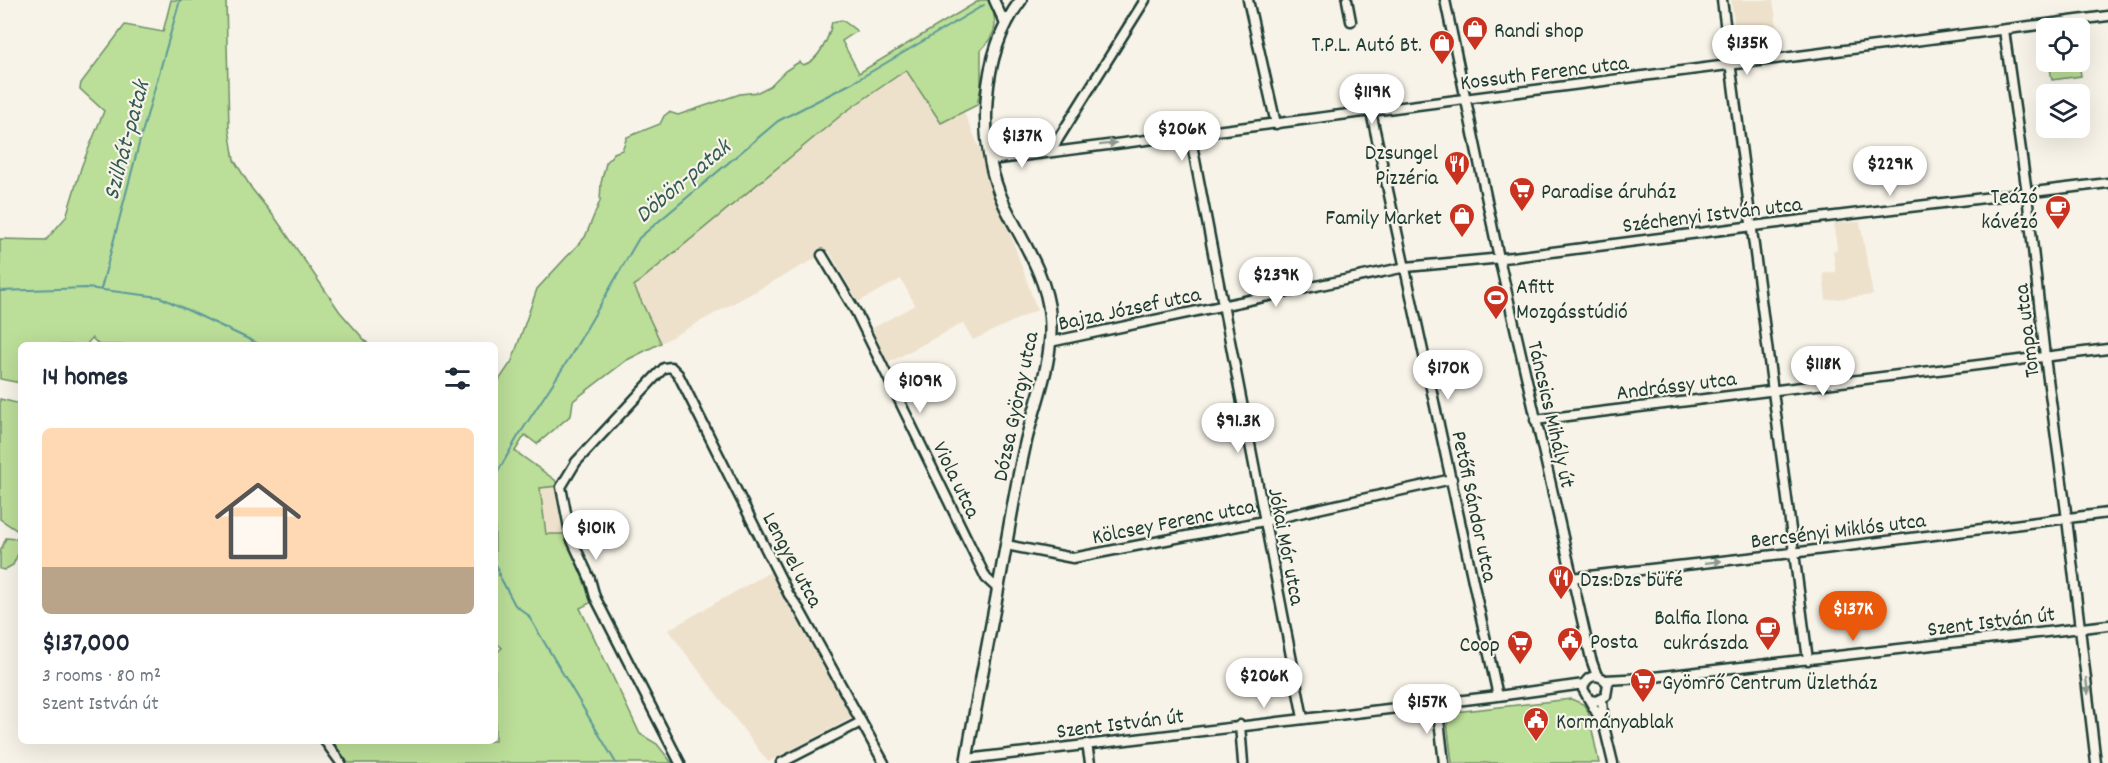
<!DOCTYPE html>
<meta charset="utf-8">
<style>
:root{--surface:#fff;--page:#f2f2f3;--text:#1f2937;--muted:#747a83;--line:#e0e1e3;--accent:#ea580c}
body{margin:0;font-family:Dekko,sans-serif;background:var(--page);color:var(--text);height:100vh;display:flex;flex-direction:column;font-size:22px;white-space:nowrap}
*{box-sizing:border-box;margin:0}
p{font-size:20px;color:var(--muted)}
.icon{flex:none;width:33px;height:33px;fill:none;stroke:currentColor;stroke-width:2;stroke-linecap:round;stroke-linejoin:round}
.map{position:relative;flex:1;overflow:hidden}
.panel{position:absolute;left:18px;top:342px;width:480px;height:402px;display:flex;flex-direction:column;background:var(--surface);border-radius:9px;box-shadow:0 6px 24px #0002}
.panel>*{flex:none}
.tools{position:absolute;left:2036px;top:18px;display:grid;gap:12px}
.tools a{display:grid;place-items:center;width:54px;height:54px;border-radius:9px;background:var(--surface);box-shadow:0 6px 24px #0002;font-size:30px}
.price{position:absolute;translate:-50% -51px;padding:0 14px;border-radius:21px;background:#fff;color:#222;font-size:20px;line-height:39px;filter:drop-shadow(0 2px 3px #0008)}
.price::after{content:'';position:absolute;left:50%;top:36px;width:18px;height:14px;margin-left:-9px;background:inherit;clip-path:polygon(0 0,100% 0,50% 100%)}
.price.active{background:var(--accent);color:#fff}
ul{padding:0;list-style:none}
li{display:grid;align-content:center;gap:12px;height:318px;padding:0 24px}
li+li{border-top:2px solid var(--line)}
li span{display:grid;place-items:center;height:186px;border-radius:9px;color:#555}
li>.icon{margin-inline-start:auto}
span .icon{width:108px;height:108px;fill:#fffc;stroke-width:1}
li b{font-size:26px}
h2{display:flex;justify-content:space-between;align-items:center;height:72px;padding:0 24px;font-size:26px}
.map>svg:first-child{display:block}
.built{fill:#eee1cc}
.green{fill:#bbde98;stroke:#6d8e66;stroke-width:1.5}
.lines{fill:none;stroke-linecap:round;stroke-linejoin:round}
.stream{stroke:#5c9999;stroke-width:2}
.minor-casing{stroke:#1f3d34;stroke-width:13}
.major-casing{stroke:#1f3d34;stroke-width:15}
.minor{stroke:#f7f3e8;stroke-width:8}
.major{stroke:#f7f3e8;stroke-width:10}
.oneway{fill:#8b988e}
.labels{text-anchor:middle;stroke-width:4.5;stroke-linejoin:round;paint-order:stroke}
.poi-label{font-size:22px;fill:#1f3d34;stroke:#f7f3e8;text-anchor:start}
.street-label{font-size:22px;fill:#1f3d34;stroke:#f7f3e8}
.water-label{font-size:24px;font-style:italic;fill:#335c56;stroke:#f7f3e8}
</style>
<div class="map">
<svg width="2108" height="763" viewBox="0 0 2108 763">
<rect width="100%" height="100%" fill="#f7f3e8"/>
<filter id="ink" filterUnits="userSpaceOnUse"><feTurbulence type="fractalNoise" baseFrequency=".0167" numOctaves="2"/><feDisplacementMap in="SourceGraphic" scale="12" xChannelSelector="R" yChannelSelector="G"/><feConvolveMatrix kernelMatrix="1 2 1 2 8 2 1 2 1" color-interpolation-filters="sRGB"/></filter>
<g filter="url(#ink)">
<!-- built -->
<path class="built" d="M1731,0H1773L1781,51L1739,55Z
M906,69L941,123L964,112L985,161L1037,310L973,340L963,323L888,363L871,329L915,305L901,279L858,302L829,251L661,343L634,286L845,112Z
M1860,222L1873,295L1826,300L1823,273L1836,272L1833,251L1837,250L1834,223Z
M558,486L568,534L546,535L540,488Z
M770,572L852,718L768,762L668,630Z"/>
<!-- green -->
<path class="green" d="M171,0H226L229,129L234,160L252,189L276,219L340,312L369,345H99L92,338L86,345H21V383L0,379V239L46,240L66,217L82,165L104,111L80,89L81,83L125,25L163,32Z
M980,0H990C997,23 999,31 981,50V87L977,105L941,123L906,70L845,112L634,286L661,343L627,360L573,401L571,415L537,444L525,435L515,451L555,480L558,486L540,488L546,534H568V540L592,602L580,608L640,734L657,744L672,763H348L332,741H495V654L502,648L495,641V386L512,361L537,289L585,237L600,201L601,183L606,163L614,153L622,150L627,137L660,124L664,116L669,112L678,115L740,94L758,92L770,86L785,71L799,62L803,65C819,61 829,38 832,22L842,20L857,31L842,41L859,73Z
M2049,62H2079L2081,76L2052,80Z
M0,399L21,404V533L0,519Z
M21,535V547L13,565L4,570L0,569V552L6,538L18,539Z
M1571,699L1583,704L1588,711L1599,763H1452L1446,713Z"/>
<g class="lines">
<!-- stream -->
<path class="stream" d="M101,289L140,140L180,0
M0,291L87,288L160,297L261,345
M495,477L517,438L570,357L639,238L778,121L852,83L984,5
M495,563L498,568L499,575L515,605L528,615L534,625L616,763"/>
<defs>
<path id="minor" d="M994,0L1005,24
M1248,0L1276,124
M1347,0L1351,21
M1445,0L1499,258L1591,659L1597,676
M1722,0L1808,660
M2004,30L2026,186L2045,357L2067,519L2096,763
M1371,112L1498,696
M1190,134L1303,718
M1050,152L1145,0
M991,160L2108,16
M822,255L856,312L986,578L998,589
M1050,342L1406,267L1513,257L1753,226L2108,183
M1535,420L2108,349
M1006,545L1073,558L1264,521L1452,479
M1571,578L1792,553L2108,513
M1605,680L1645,678L2108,625
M1590,700L1596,701L1606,696L1608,684C1600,672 1586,674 1583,689L1604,726
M1602,700L1604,726L1613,763
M1437,703L1444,763
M1240,725L1243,763
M325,741L341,763
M1087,744L1090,763
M967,759L1498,696L1584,684
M680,763L595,597L590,579L571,538L561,487L576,462L656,376L664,368L671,367L678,374L789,595L799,609L884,763
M781,763L861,722"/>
<path id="major" d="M966,763C976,703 988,644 999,584C1008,536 1015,488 1026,441C1036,400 1054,360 1050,317C1047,275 1021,240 1004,204C976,143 980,54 1021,0"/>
</defs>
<!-- minor casing -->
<use href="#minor" class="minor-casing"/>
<!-- major casing -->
<use href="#major" class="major-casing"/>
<!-- minor -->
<use href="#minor" class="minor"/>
<!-- major -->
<use href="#major" class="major"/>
</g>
<!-- one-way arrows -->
<defs><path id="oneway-solid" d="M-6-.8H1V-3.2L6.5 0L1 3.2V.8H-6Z" transform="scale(1.5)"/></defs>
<g class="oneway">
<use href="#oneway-solid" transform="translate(1108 144) rotate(-7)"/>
<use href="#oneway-solid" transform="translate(1713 562) rotate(-6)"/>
<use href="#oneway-solid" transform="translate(2087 686) rotate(83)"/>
</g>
</g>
<!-- icons -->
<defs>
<symbol id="shop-pin" viewBox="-11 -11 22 30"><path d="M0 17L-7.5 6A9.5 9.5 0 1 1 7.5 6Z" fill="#c8321e" stroke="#f7f3e8"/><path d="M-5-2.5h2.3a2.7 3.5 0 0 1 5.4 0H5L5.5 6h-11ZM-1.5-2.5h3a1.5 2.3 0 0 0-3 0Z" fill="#fff"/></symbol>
<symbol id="restaurant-pin" viewBox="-11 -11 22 30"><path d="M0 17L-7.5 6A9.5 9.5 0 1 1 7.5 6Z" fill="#c8321e" stroke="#f7f3e8"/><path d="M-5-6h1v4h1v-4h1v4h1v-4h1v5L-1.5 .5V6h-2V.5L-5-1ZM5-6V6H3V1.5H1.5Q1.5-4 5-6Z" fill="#fff"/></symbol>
<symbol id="supermarket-pin" viewBox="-11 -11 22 30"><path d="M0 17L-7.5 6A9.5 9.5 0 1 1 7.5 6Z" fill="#c8321e" stroke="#f7f3e8"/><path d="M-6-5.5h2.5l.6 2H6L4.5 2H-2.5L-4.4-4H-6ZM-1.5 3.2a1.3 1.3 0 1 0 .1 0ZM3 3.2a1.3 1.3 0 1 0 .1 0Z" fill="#fff"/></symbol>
<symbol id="cafe-pin" viewBox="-11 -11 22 30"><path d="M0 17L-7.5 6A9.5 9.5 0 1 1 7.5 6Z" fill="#c8321e" stroke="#f7f3e8"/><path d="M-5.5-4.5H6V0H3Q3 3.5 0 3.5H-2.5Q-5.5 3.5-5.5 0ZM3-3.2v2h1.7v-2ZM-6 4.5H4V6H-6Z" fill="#fff"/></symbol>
<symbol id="stadium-pin" viewBox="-11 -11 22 30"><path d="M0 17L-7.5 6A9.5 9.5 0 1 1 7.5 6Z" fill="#c8321e" stroke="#f7f3e8"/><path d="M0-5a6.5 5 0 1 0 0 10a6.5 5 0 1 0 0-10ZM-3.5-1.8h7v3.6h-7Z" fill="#fff"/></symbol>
<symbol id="civic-pin" viewBox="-11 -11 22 30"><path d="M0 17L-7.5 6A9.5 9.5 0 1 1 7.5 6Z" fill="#c8321e" stroke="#f7f3e8"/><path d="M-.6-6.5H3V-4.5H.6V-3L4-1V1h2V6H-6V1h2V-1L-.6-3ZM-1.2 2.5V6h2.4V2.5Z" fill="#fff"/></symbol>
</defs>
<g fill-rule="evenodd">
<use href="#shop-pin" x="1460" y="14" width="30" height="40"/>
<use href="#shop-pin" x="1427" y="28" width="30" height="40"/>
<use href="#restaurant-pin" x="1442" y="149" width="30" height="40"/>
<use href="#supermarket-pin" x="1507" y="175" width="30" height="40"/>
<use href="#cafe-pin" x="2043" y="193" width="30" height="40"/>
<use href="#shop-pin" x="1447" y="201" width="30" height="40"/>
<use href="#stadium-pin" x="1481" y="283" width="30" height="40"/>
<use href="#restaurant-pin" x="1546" y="563" width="30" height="40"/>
<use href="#cafe-pin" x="1753" y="614" width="30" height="40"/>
<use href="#civic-pin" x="1555" y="625" width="30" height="40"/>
<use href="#supermarket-pin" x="1505" y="628" width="30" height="40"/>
<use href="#supermarket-pin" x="1628" y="666" width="30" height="40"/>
<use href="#civic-pin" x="1521" y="705" width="30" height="40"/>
</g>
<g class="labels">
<!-- poi labels -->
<g class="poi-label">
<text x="1494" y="37">Randi shop</text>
<text x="1422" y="51" text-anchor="end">T.P.L. Autó Bt.</text>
<text x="1438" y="159" text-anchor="end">Dzsungel<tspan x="1438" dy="25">Pizzéria</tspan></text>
<text x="1541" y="198">Paradise áruház</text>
<text x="2038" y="203" text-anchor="end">Teázó<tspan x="2038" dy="25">kávézó</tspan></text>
<text x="1442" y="224" text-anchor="end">Family Market</text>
<text x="1516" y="293">Afitt<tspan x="1516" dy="25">Mozgásstúdió</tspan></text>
<text x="1580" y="586">Dzs.Dzs büfé</text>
<text x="1748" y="624" text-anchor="end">Balfia Ilona<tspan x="1748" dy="25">cukrászda</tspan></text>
<text x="1590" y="648">Posta</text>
<text x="1500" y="651" text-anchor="end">Coop</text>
<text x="1662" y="689">Gyömrő Centrum Üzletház</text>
<text x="1556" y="728">Kormányablak</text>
</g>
<!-- street labels -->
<g class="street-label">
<text transform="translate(1544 71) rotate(-7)" y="8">Kossuth Ferenc utca</text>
<text transform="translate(1712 213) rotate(-7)" y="8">Széchenyi István utca</text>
<text transform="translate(1129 307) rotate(-12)" y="8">Bajza József utca</text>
<text transform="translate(2025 331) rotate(-97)" y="8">Tompa utca</text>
<text transform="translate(1676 384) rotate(-7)" y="8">Andrássy utca</text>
<text transform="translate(1014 406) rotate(-78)" y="8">Dózsa György utca</text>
<text transform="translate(1553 414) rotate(77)" y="8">Táncsics Mihály út</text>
<text transform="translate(958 479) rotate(64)" y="8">Viola utca</text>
<text transform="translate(1476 506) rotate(78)" y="8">Petőfi Sándor utca</text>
<text transform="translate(1173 520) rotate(-11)" y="8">Kölcsey Ferenc utca</text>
<text transform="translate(1838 529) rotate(-7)" y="8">Bercsényi Miklós utca</text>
<text transform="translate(1288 546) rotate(79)" y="8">Jókai Mór utca</text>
<text transform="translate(794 559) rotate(62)" y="8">Lengyel utca</text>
<text transform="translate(1991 620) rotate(-7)" y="8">Szent István út</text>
<text transform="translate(1120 722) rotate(-7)" y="8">Szent István út</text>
</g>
<!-- water labels -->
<g class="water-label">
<text transform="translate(125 140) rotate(-75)" y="8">Szilhát-patak</text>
<text transform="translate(682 180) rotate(-40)" y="8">Döbön-patak</text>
</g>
</g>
</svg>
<div class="tools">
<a><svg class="icon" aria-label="locate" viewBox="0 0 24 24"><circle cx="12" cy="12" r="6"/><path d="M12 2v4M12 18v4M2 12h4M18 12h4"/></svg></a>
<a><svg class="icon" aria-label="layers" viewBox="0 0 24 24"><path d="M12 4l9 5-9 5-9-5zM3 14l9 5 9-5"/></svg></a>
</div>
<b class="price" style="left:1747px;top:76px">$135K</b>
<b class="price" style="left:1372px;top:125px">$119K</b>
<b class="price" style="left:1182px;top:162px">$206K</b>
<b class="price" style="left:1022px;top:169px">$137K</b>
<b class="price" style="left:1890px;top:197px">$229K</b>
<b class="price" style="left:1276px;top:308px">$239K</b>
<b class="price" style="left:1823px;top:397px">$118K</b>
<b class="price" style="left:1448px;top:401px">$170K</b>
<b class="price" style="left:920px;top:414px">$109K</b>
<b class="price" style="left:1238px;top:454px">$91.3K</b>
<b class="price" style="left:596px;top:561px">$101K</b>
<b class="price active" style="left:1853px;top:642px">$137K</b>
<b class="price" style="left:1264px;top:709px">$206K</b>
<b class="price" style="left:1427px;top:735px">$157K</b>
<section class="panel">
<h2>14 homes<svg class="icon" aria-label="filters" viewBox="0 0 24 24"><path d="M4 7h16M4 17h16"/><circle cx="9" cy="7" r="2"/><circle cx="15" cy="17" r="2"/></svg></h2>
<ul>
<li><span style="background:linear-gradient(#ffd9b3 75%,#b9a48a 0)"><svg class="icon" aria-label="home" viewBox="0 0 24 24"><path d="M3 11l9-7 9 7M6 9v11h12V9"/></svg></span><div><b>$137,000</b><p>3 rooms · 80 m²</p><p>Szent István út</p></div></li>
</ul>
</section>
</div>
